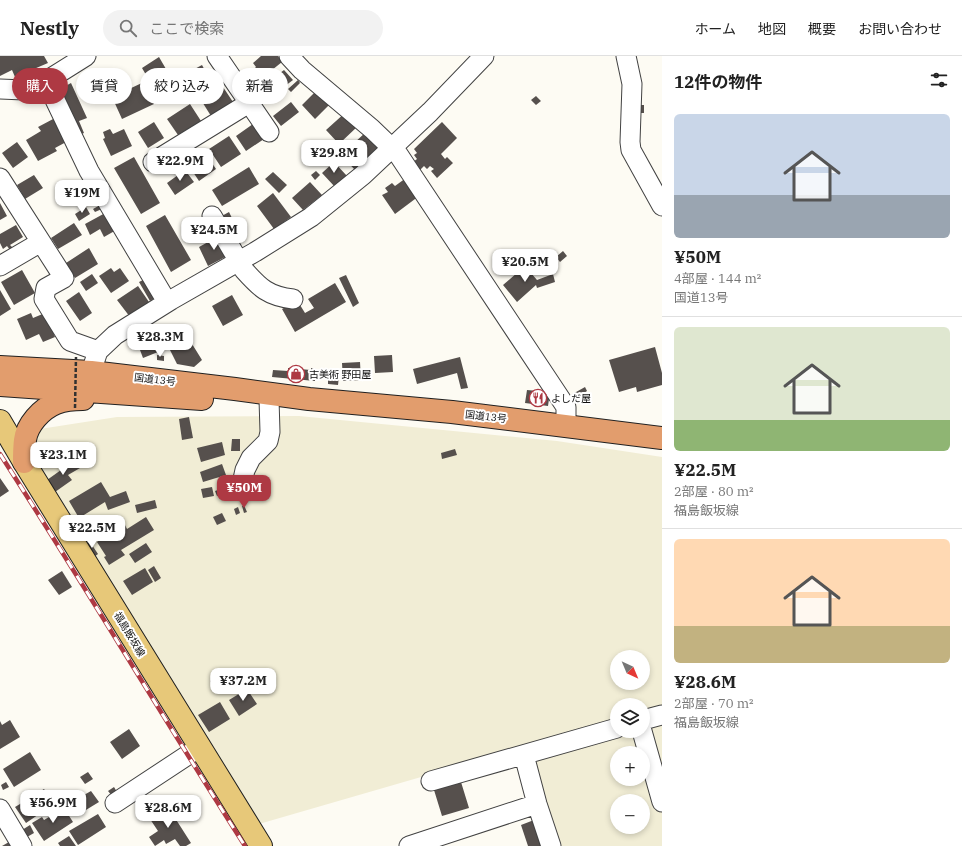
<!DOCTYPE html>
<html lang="ja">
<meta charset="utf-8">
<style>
:root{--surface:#fff;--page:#f2f2f2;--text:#222;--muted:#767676;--line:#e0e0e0;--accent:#ae3943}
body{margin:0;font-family:"IBM Plex Serif","Noto Sans JP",serif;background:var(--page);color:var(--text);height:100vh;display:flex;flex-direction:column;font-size:15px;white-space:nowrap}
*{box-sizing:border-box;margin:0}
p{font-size:13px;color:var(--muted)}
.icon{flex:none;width:22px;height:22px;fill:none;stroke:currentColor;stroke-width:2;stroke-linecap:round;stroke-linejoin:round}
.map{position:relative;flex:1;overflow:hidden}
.panel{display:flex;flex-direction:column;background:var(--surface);width:300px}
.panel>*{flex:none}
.guide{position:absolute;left:12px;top:12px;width:380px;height:36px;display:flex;gap:8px}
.needle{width:26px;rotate:136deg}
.controls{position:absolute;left:610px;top:594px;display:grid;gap:8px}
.controls a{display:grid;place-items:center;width:40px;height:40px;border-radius:50%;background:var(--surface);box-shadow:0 2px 6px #0003;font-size:20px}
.price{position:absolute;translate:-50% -34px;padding:0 9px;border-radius:8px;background:#fff;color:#222;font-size:13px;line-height:26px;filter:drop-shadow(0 1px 2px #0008)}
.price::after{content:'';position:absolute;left:50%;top:24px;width:12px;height:9px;margin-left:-6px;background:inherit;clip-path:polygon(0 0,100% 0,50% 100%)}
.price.active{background:var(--accent);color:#fff}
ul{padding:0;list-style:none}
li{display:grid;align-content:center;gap:8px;height:212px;padding:0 12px}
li+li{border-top:1px solid var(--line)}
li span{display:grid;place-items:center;height:124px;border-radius:6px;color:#555}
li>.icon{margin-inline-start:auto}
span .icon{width:72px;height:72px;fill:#fffc;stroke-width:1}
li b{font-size:17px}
h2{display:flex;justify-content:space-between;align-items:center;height:48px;padding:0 12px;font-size:17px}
.chip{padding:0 14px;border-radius:18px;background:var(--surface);box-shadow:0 2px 6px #0003;font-size:14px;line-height:36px}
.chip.active{background:var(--accent);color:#fff}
header{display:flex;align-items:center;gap:24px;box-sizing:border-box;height:56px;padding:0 20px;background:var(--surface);border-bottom:1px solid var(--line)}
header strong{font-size:19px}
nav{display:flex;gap:22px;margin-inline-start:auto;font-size:14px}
.search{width:280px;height:36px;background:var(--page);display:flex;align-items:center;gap:10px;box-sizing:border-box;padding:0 14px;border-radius:22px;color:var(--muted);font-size:15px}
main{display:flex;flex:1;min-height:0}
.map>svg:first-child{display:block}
.farmland{fill:#f1edd5;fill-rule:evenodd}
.building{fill:#56504d}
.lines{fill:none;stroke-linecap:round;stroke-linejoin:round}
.minor-casing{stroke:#424242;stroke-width:21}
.major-casing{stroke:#202020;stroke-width:24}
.highway-casing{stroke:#202020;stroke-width:24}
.minor{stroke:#fff;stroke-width:19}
.major{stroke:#e7c879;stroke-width:22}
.highway{stroke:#e29d6d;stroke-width:22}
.rail-casing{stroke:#ae3943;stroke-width:4.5}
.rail{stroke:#fff;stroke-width:3;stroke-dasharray:9;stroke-linecap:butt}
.path-bridge{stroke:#313131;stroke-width:2.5;stroke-dasharray:4 2;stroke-linecap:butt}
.labels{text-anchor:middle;stroke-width:4;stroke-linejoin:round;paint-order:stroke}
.poi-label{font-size:10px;fill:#0f0f0f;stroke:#fff;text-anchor:start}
.street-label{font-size:10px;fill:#0f0f0f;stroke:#fff}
</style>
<header>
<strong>Nestly</strong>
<div class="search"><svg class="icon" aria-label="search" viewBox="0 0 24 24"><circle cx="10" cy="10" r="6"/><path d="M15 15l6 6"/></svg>ここで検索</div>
<nav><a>ホーム</a><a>地図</a><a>概要</a><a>お問い合わせ</a></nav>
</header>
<main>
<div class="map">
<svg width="662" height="790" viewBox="0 0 662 790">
<rect width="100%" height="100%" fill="#fdfbf3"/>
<!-- farmland -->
<path class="farmland" d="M299,360L557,385L662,401V790H558L528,690L259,768L35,407L34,386L40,373L117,361ZM617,601H643V627H617ZM617,649H643V675H617ZM617,697H643V723H617ZM617,745H643V771H617Z"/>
<!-- building -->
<path class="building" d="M0,0H44L48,7L15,21L12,14L0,20Z
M261,0H278L282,6L262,22L254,13L256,11L253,7Z
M159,1L166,13L149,24L142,12Z
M202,9L209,22L185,35L178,22Z
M284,14L293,24L285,30L276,20Z
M251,17L256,25L250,30L244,22Z
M298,24L300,27L291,36L288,33Z
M144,26L154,48L122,63L112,41Z
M71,27L87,62L79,65L84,77L79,79L58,34Z
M223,31L233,46L211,60L201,44Z
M105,32L109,41L98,47L93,37Z
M317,34L330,48L315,63L302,49Z
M536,40L541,45L536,49L531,44Z
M291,46L299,56L281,70L273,60Z
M190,48L201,65L178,79L167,63Z
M639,49H644V57H639Z
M346,56L358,70L339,88L326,74Z
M55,62L68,85L55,92L57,95L38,105L26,84L41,75L38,71Z
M154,66L164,82L148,92L138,76Z
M442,66L457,82L441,98L445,103L447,101L453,107L437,122L431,115L434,113L430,110L427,113L424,110L420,114L413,106L417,103L414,99L417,97L414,93Z
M253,68L264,83L246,95L236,80Z
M110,73L113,78L124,73L132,90L111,100L103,83L105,82L103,76Z
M366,76L380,91L355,114L341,99Z
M229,80L241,98L221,111L209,93Z
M17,86L28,101L13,112L2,97Z
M206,98L216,113L199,125L189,110Z
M134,101L160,147L141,158L114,112Z
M334,106L347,120L335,131L322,117Z
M249,111L259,128L222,150L212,134Z
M185,114L194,126L175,139L167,127Z
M316,115L320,119L315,124L311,119Z
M273,116L287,129L279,137L265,123Z
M34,119L43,132L25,143L17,129Z
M406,122L419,140L395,158L382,139L388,136L385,132L392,127L395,130Z
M310,126L322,139L303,154L292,142Z
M273,137L291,161L274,173L257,150Z
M0,147L7,160L0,164Z
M102,148L104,152L95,156L93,153Z
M86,151L90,158L79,165L75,158Z
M107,156L118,173L104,181L100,173L90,179L85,168Z
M229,156L232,162L223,167L220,161Z
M165,159L191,204L171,216L146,170Z
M74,167L82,179L58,193L51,182Z
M16,169L23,181L10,189L13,192L10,194L7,190L3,193L0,187V178Z
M219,180L229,199L208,210L199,191Z
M89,192L98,208L75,222L66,207Z
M563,195L567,200L560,206L556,201Z
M525,210L537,224L553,218L555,226L537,232L536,229L517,246L503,229Z
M111,212L114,216L120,212L129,225L111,237L99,220Z
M22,214L35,237L14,249L1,226Z
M92,218L98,227L86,235L80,226Z
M346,219L359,247L353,251L339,222Z
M149,221L159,239L150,245L139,226Z
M335,227L346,246L295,276L282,253L291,248L293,253L300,249L305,257L314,252L308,243Z
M138,230L149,246L130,261L117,244Z
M0,234L11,253L0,260Z
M79,236L92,257L80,265L66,245Z
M232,239L243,259L223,270L212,250Z
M31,257L33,262L45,257L55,281L43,286L39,278L26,284L17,263Z
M184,275L202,304L194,311L177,308L166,286Z
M157,279L163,294L143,302L137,286Z
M655,291L662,317V329L637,336L636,331L619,336L609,304Z
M157,299L164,300V305L157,304Z
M392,299L393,316L375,317L374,300Z
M460,301L468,332L461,333L457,317L417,328L413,313Z
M360,306L361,324L343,325L342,307Z
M288,312L311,314V312L316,313L315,325L272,321L273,314L288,315Z
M328,319L339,320L338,329L328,328Z
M585,331L587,335L572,345L569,340Z
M527,334L550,336L548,350L525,347Z
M189,361L193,382L182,384L179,363Z
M232,383H240V395H231Z
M222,386L225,399L201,406L197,392Z
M455,393L457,399L442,403L441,397Z
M75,404L80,412L68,419L72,424L55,436L47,424Z
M222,408L226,419L203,426L200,416Z
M0,422L9,435L0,441Z
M101,426L110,441L126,435L130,446L108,454L105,446L79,462L69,445Z
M212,431L214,440L203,442L201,433Z
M224,432L225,437L217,440L215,435Z
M155,444L157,452L137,457L135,449Z
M244,449L247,456L244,457L242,450Z
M238,451L240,457L236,459L234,453Z
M222,457L226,465L217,469L213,461Z
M98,460L101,468L78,477L75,468Z
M146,461L154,474L121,494L125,499L109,509L104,501L106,500L97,486L124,467L127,473Z
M90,486L98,498L94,501L86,488Z
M146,487L152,496L135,507L129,498Z
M154,510L161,522L155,526L148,514Z
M145,512L153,526L132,539L123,525Z
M62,515L72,531L59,539L48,524Z
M225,615L232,626L218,636L210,625Z
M247,633L257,648L239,660L229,644Z
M220,646L230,663L209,676L198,659Z
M10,664L20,681L0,693V665L2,669Z
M129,673L140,690L122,703L110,686Z
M30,696L41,714L14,731L3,713Z
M88,716L93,723L85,728L80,721Z
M6,726L9,731L3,734L1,729Z
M461,726L469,752L442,760L434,734Z
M114,731L117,736L112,740L108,735Z
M44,733L54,748L26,767L15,751L25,745L22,741L28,737L31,741Z
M91,735L99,746L76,760L67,745L81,736L84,739Z
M58,737L63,745L58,748L53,739Z
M168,751L191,787L186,790H180L175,783L166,788L164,784L155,790L149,781L158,775L150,763Z
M64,752L73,766L44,785L32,767L42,761L44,764Z
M98,758L106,771L78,789L69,775Z
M534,764L542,790H528L521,769Z
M30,769L34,777L27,781L22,774Z
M69,780L76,790H60L58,787Z
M9,786L11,790H2Z"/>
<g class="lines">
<defs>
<path id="minor" d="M217,0L269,76
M289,0L302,14L372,73L398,98L566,351V370
M626,0L632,28L630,86L631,94L662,150
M46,25L89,115L167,246
M0,33L24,34L43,27L86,0
M153,106L249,47
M0,122L64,222L46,232L44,243L70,285L98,295
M212,160L244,214C260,232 268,240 293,243
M0,210L41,186
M91,316L98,295L115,279L171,244L255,196L311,161L363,119L430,56L484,0
M243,423L245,414L251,402L268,385L270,376L269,343
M643,664L662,659
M642,675L662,746
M524,699L537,748L551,790
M431,725L617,672
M115,747L200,691
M0,753L22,790
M409,790L537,748"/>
<path id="major" d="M0,365L24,406L261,790"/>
<path id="highway" d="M0,311L91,316L235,333L309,343L452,356L662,382
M0,329L202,343
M24,406C24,399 24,392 25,384C27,369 41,353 56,347C64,344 75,343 83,343"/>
</defs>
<!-- minor casing -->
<use href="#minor" class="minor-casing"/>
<!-- major casing -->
<use href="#major" class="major-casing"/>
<!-- highway casing -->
<use href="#highway" class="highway-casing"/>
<!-- minor -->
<use href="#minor" class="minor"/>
<!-- major -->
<use href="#major" class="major"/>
<!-- highway -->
<use href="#highway" class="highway"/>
<defs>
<path id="rail" d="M0,398C83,527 162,660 245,790"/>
</defs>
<!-- rail casing -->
<use href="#rail" class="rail-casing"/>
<!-- rail -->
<use href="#rail" class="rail"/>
<!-- path-bridge -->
<path class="path-bridge" d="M75,352L76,301"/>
</g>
<!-- icons -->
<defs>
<symbol id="shop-ring" viewBox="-11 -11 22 22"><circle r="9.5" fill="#fff" stroke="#ae3943" stroke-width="1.5"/><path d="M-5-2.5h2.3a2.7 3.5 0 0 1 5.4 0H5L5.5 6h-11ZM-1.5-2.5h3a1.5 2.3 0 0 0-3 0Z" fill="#ae3943"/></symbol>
<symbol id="restaurant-ring" viewBox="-11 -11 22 22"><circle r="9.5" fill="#fff" stroke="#ae3943" stroke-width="1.5"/><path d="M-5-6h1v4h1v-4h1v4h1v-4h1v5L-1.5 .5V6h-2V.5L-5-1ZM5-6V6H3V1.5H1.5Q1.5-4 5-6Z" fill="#ae3943"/></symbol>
</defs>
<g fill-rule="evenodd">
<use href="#shop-ring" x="286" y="308" width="20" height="20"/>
<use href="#restaurant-ring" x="528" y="332" width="20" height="20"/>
</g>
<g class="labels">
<!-- poi labels -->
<g class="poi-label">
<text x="309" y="322">古美術 野田屋</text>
<text x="551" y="346">よしだ屋</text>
</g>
<!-- street labels -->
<g class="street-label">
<text transform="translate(155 323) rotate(7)" y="4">国道13号</text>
<text transform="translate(486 360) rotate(7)" y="4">国道13号</text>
<text transform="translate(130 578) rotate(59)" y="4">福島飯坂線</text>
</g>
</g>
</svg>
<div class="controls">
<a><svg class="needle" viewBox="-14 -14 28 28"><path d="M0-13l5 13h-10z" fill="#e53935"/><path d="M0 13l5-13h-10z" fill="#767676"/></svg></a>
<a><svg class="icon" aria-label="layers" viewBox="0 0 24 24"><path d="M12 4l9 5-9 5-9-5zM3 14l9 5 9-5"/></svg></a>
<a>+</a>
<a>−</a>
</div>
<b class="price" style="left:334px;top:118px">¥29.8M</b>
<b class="price" style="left:180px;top:126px">¥22.9M</b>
<b class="price" style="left:82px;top:158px">¥19M</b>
<b class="price" style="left:214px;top:195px">¥24.5M</b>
<b class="price" style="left:525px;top:227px">¥20.5M</b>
<b class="price" style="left:160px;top:302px">¥28.3M</b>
<b class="price" style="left:63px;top:420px">¥23.1M</b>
<b class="price active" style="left:244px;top:453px">¥50M</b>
<b class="price" style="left:92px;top:493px">¥22.5M</b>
<b class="price" style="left:243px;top:646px">¥37.2M</b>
<b class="price" style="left:53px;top:768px">¥56.9M</b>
<b class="price" style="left:168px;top:773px">¥28.6M</b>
<div class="guide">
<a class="chip active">購入</a>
<a class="chip">賃貸</a>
<a class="chip">絞り込み</a>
<a class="chip">新着</a>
</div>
</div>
<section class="panel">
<h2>12件の物件<svg class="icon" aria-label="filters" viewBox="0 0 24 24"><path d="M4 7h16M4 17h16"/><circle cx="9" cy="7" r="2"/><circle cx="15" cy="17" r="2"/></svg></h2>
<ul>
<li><span style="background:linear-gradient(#c9d6e8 65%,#9aa5b1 0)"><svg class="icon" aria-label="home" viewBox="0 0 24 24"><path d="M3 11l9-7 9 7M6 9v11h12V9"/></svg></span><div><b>¥50M</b><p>4部屋 · 144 m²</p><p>国道13号</p></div></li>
<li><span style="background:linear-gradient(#dfe7d0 75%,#8fb573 0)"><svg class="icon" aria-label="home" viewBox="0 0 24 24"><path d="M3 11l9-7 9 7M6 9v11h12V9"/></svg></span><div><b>¥22.5M</b><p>2部屋 · 80 m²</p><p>福島飯坂線</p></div></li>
<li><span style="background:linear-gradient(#ffd9b3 70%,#c2b280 0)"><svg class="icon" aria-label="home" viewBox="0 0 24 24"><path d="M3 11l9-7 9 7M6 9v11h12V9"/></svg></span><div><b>¥28.6M</b><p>2部屋 · 70 m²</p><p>福島飯坂線</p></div></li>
</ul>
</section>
</main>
